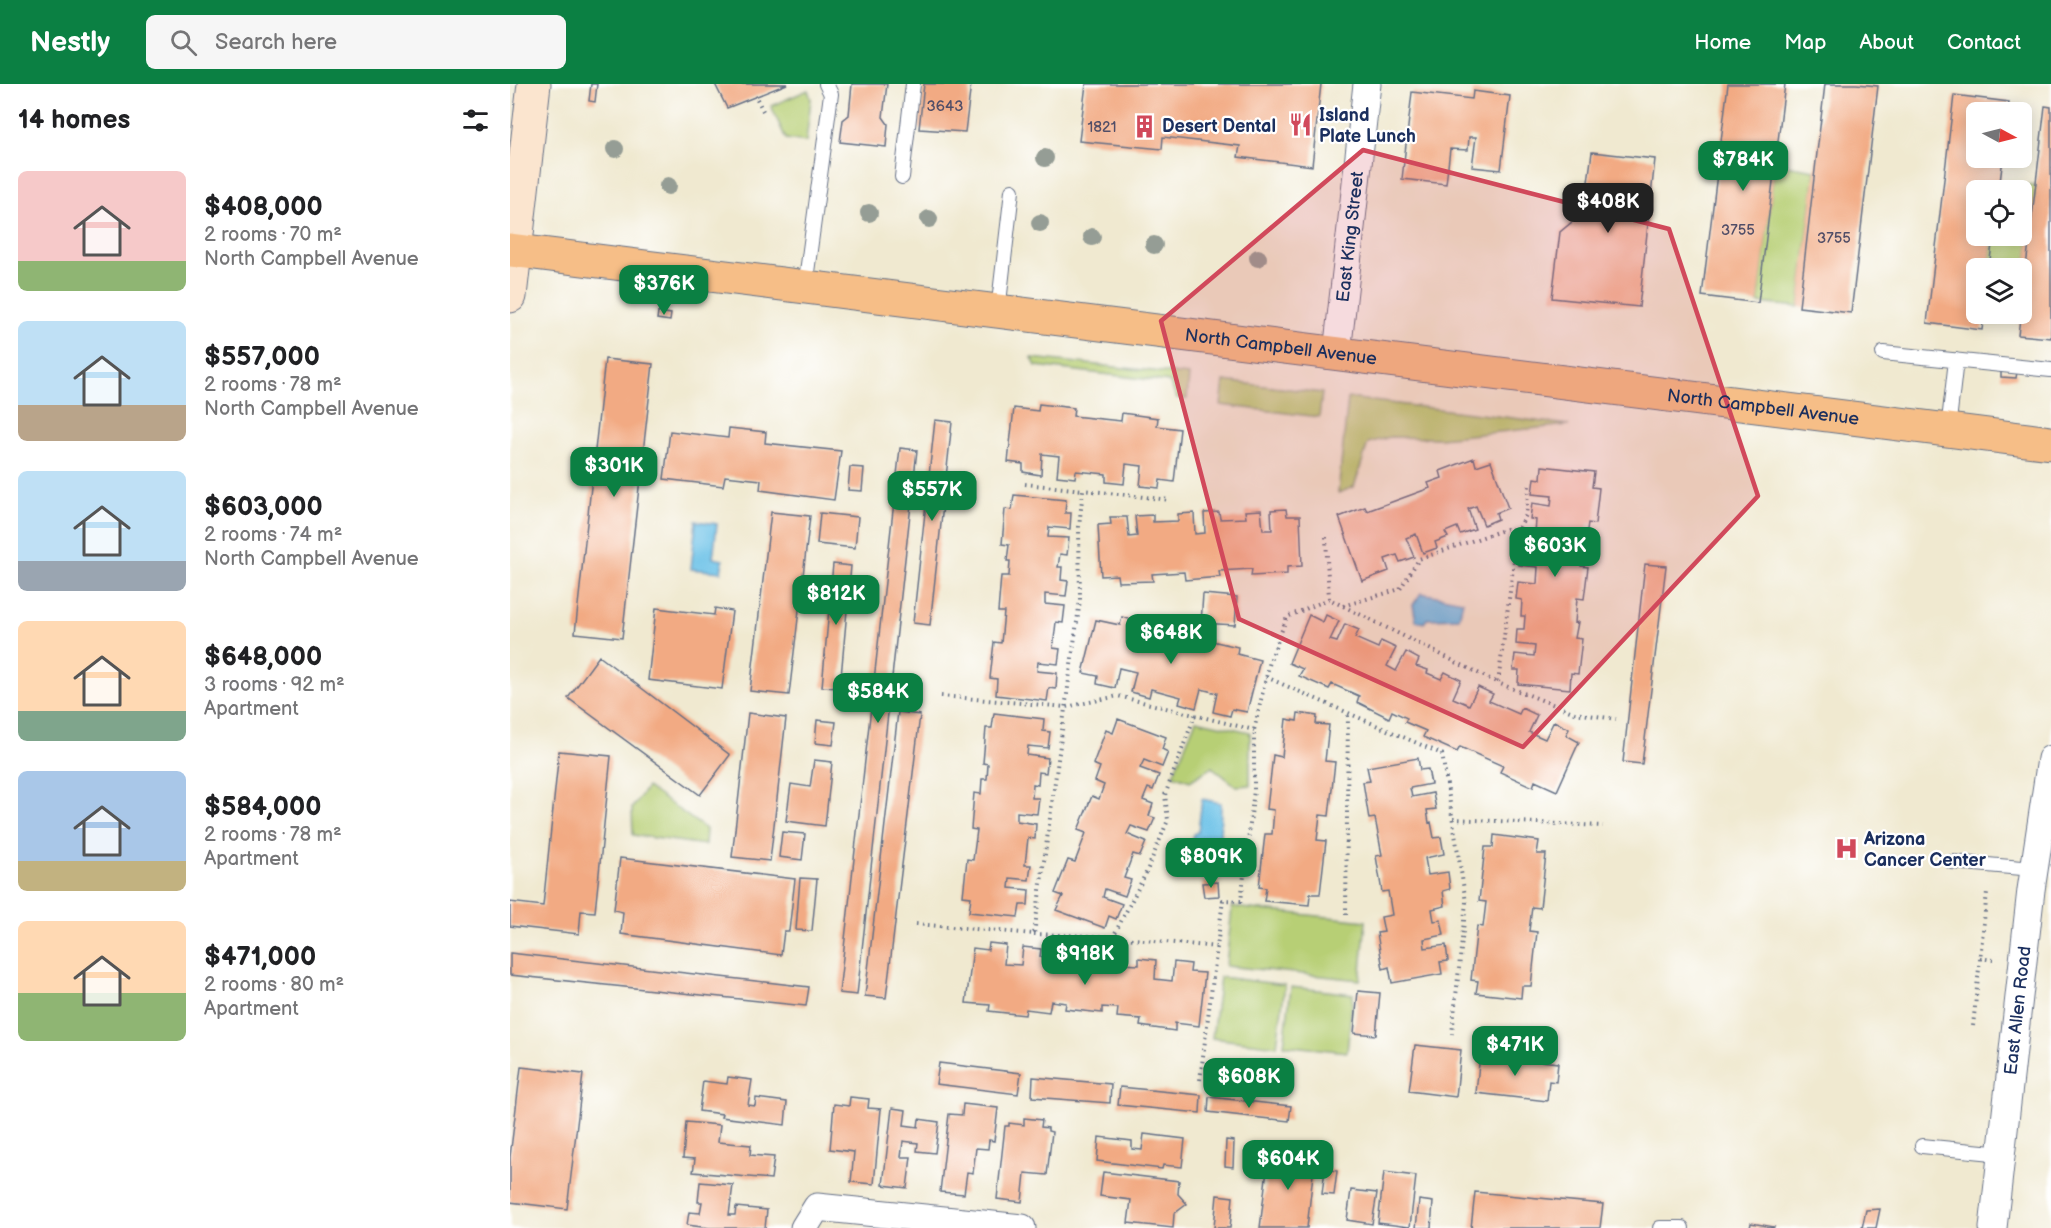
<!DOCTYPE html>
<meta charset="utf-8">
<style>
:root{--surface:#fff;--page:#f6f6f6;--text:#202124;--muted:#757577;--accent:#0b8043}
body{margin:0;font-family:"Balsamiq Sans",sans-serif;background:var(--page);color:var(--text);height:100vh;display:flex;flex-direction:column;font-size:22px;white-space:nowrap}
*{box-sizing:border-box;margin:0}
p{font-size:20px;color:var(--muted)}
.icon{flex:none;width:33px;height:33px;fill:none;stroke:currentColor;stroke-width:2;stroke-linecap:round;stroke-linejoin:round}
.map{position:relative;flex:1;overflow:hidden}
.details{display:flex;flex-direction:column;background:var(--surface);width:510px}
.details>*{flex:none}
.needle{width:39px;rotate:97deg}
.tools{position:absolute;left:1456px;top:18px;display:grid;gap:12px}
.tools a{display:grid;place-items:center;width:66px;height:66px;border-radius:9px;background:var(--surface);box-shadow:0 3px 15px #0003;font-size:30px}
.price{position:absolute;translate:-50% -51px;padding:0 14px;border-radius:12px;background:var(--accent);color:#fff;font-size:20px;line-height:39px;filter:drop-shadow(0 2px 3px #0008)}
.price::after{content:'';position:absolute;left:50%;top:36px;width:18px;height:14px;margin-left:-9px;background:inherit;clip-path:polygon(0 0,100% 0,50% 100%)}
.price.selected{background:#222;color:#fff}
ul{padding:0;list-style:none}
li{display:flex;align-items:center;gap:18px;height:150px;padding:0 18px}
li span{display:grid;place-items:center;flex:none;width:168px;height:120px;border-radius:9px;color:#555}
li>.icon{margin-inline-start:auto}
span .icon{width:72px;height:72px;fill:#fffc;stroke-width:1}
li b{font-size:26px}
h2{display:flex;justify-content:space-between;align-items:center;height:72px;padding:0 18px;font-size:26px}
header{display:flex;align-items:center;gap:36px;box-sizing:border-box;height:84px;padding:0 30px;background:var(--accent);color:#fff}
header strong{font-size:28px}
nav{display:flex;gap:33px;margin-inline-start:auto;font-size:21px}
.search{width:420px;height:54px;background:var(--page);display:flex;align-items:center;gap:15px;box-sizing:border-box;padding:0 21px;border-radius:9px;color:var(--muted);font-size:22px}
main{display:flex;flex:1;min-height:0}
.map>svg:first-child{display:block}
.green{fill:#b7cf74;stroke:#697f69;stroke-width:1.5}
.water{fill:#6ac1e7;stroke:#4278a2;stroke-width:1.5}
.building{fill:#f2aa83}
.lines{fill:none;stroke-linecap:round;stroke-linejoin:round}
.service-casing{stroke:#667086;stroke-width:16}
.minor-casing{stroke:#667086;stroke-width:29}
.secondary-casing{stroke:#667086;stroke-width:35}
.primary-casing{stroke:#667086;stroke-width:35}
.path{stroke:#667086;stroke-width:4;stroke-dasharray:1.5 4.5;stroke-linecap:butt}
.service{stroke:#fff;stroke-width:14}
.minor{stroke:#fff;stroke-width:27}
.secondary{stroke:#fbe5cf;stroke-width:33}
.primary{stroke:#f6be87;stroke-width:33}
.tree{fill:#959d95}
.marked{fill:#d1495b;fill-opacity:0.2;stroke:#d1495b;stroke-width:4.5;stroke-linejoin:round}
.labels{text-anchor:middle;stroke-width:4.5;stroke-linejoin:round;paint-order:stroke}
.number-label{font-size:15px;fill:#514e67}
.poi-label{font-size:18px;font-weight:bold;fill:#1b2f5e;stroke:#fff;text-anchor:start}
.street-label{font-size:18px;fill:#1b2f5e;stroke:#fff}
</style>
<header>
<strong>Nestly</strong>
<div class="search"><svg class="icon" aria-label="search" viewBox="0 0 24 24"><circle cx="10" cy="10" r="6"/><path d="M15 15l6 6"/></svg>Search here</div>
<nav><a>Home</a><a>Map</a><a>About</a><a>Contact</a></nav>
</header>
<main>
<section class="details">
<h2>14 homes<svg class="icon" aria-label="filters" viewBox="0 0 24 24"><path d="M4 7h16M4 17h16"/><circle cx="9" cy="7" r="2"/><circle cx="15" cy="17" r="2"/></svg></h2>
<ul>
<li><span style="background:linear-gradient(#f6c9c9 75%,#8fb573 0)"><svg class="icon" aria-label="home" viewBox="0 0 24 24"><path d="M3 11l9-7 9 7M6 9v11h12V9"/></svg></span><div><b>$408,000</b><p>2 rooms · 70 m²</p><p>North Campbell Avenue</p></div></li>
<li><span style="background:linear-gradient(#bfe0f5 70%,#b9a48a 0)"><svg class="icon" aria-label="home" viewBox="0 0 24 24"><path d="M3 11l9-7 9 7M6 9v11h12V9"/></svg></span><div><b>$557,000</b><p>2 rooms · 78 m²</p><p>North Campbell Avenue</p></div></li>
<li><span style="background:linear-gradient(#bfe0f5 75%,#9aa5b1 0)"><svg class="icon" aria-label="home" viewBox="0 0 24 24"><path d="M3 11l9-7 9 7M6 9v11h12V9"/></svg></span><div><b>$603,000</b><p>2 rooms · 74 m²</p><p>North Campbell Avenue</p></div></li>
<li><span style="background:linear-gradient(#ffd9b3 75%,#7fa58c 0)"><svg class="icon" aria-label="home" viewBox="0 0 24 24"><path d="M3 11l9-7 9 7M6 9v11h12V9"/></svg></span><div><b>$648,000</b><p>3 rooms · 92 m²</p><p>Apartment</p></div></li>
<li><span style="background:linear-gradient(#a9c7e8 75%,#c2b280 0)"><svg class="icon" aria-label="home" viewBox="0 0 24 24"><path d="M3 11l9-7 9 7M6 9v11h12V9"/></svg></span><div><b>$584,000</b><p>2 rooms · 78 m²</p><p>Apartment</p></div></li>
<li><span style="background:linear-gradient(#ffd9b3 60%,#8fb573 0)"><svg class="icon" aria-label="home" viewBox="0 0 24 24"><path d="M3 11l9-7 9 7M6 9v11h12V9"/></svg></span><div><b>$471,000</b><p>2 rooms · 80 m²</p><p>Apartment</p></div></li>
</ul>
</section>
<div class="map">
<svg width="1541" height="1144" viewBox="0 0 1541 1144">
<rect width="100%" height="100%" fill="#fff"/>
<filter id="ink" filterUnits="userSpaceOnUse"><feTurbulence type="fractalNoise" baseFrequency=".0167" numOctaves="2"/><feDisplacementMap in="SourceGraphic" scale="12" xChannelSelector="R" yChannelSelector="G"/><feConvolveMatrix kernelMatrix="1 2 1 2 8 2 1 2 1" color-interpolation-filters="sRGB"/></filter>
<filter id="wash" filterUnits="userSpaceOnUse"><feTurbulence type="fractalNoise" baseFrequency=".008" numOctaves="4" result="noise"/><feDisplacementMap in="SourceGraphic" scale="24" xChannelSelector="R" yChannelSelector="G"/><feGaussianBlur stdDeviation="1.35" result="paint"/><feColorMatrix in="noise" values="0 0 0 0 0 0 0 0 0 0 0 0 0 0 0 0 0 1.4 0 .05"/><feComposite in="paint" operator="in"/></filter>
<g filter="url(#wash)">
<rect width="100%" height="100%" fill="#f0e9d0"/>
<!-- green -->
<path class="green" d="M298,6L301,15L296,58L276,55L261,22Z
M1265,79L1305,86L1289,223L1248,219Z
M1490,99L1526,102L1512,218V184H1479L1483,152H1512V106H1489Z
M522,274L679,291L677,315L667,314L659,298L526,282Z
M714,297L812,309L809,333L711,321Z
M838,314L1059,341L930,354L880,353L858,359L844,403L828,409Z
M686,636L740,648V701L726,702L702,683L680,697L663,691Z
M137,703L196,745L195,761L123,751L122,724Z
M722,823L856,837L850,896L716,882Z
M710,893L775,901L767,962L702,954Z
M781,903L843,910L837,968L774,961Z"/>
<!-- water -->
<path class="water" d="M186,437L207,440L203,474L213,476L211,488L181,485Z
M911,509L953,517L949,534L917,535L914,539L906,537L903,521Z
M692,715L711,719L710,760L697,764L682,758L683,750L688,748Z"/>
<g id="blocks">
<!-- building -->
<path class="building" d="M81,0H87L85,18L79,17Z
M205,0H277L217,24Z
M342,0H377L373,33L378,40L376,63L330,58L333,36L339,31Z
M414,0H461L455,48L409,45Z
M576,0H811L802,82L728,73L730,62L653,53L652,65L569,57Z
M1218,0H1275L1248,219L1192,212Z
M1315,0H1346L1368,2L1341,229L1289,223Z
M963,7L1000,12L991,86L962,83L966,53H959L958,66L940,65L936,100L892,95L902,8L962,15Z
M1444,11L1499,18L1498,28H1467V74H1493L1489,106H1467V152H1483L1479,184H1467V230H1474L1472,246L1417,239Z
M1535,22L1541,23V254L1508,251Z
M1082,68L1145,75L1129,223L1042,214L1050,148L1074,128Z
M148,228L161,230L160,237L147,235Z
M95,275L143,280L112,554L65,549Z
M1491,286L1507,288L1506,294L1491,293Z
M529,320L564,324L563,332L611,337L612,329L648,334L647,342L670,345L664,398L650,396L649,404L630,402L632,382L616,380L614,400L596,398V390L566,387L565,394L547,392L549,372L532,370L531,391L513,388V380L498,378L504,324L528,327Z
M425,336L442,338L420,541L403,539Z
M219,344L256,348L255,359L331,367L324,416L250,406L251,396L215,392L213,402L154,395L160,347L218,354Z
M390,364L407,366L347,911L329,909Z
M964,374L966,382L981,377L998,424L986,429L988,435L974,441L966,422L958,425L965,445L950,450L947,443L935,448L938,453L925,458L927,464L913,469L906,450L896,454L904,473L890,478L887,471L875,475L879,487L852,497L829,433L855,423L857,427L920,404L918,399L932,394L930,387Z
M1032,382L1084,388L1082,403L1089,404L1085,440L1078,439L1076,454H1073L1071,482L1078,483L1074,515L1067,514L1065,539L1068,538L1065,554L1072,555L1068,590L1061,589L1060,605L1008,600L1009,586H1003L1005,570L1024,572L1025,562L1006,560L1007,545H1014L1015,532H1011L1012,516L1006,515L1008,498L1027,500L1028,483L1009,481L1011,463L1018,464L1020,448L1025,449L1026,436L1020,435L1022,419L1041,422L1042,412L1022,410L1024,394L1031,395Z
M340,383L354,384L352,407L338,406Z
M504,411L556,416L555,429H561L560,445L539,443L538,453L559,454L557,471L550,470L548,483H552L551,496L558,497L556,512L535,510V520L555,522L553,539L546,538L543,564L550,565L548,580L528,578L527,587L547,589L546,605L539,604L537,617L486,611L487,595L480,594L484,558L491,559L494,528H488L491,492H499L500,477H497L499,461L492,460L495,425L502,426Z
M776,425L777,432H790L792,482L777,483V490L741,492L742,485L709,487L710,493L675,496L674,488L642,490L643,497L608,498L607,491L591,492L588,441L601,440L600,433H617L619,453L627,452L625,432L643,431V438L668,437V430L684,429L685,450L695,449L694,429L709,428L710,435L736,434L735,427L751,426L753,446H762L761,426Z
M261,428L300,432L279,611L240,607Z
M310,429L348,433L345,464L307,460Z
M323,480L341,482L330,604L312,603Z
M1135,480L1156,482L1132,680L1113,678Z
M693,510L727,513L725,541L691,539Z
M146,524L204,531L205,524L222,527L212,605L138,596Z
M799,531L813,538L816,531L829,537L820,556L827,558L835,540L849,546L845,554L868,564L871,557L886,564L877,582L886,587L896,568L909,575L906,582L918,586L917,589L931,595L935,588L951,596L943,614L959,621L968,603L983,610L979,617L1009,630L1012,624L1027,631L1019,648L1035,655L1044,637L1059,645L1056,651L1069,658L1047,707L1025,697L1023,703L990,688L993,682L950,663L947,668L913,653L916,647L895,638L897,634L882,627L879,634L847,618L849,612L822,600L819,605L789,592L793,585L779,579Z
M612,533L647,543L645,551L691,562L693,555L728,563L727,570L750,576L737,628L722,625L720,632L703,628L707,609L691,605L686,624L669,619L671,613L641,605L639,613L621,608L626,588L609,584L605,604L587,600L588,592L573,589L586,536L610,541Z
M89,572L220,671L190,711L58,614Z
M388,628L410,631L376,914L355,912Z
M238,629L276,634L260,777L222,773Z
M484,629L534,635L533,647L540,648L538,664L518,662L517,671L538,674L536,689L529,688L528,701L523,700L522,714H529L527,730L507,728V737L526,740L525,755L518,754L515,781H521L519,796L500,794L499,804L519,806L518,821H510L508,833L459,828L461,813L453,812L457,775L463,776L467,746L461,745L464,709L471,710L472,695H477L478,680L473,679L476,644H482Z
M788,629L807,632L806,640L819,641L815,677L825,678L819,732L810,731L807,756L816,757L810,810H800L799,821L754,817L756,804L749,803L755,750H762L764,726L757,725L763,671L772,673L776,635L787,637Z
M608,635L656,653L652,665L658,668L652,683L634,676L630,684L649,691L643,706L638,704L633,716L643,720L639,732L645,734L639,748L621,742L617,750L636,758L630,772L623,770L614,794L621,796L615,812L595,805L593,813L612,820L606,835L599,832L595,844L546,826L553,812L545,809L558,776L565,778L576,749L568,746L582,712L589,715L594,701L585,697L590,683L583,680L596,646L603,649Z
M307,636L326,638L323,661L305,659Z
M49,667L101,672L85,828L71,827L69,850L0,842V818L33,822Z
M908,674L910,686L918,685L921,700L900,704L902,713L923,709L926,725L917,726L919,739L921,738L924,754L931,753L934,770L915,774L918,791L938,788L940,805L933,807L935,822L922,825L924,837L931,836L934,851L914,855L915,864L936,861L938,877L930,878L932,890L882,899L879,883L873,885L867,849L874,848L871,833L882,831L878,807L872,808L866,772L872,771L865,734L859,735L853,698L860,697L857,683Z
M304,676L322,678L315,742L276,737L281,700L300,703Z
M272,748L295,750L292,776L269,773Z
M984,751L1029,757L1027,770H1036L1030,824L1022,823L1019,847L1027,848L1021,902H1012L1011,914L966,909L968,897L961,896L967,842L973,843L976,818L969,817L975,763H983Z
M110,774L285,795L279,847H274L271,871L111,850L113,828L104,826Z
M290,794L307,795L302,847L286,846Z
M708,798L709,812L694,813L692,799Z
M479,859L496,861L494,880L511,881L513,863L531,865L530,873L545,874L546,865L559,866L560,860L576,861L574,882H583L585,862L601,864L600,871L613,873L612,880L629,881V874L646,876L645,895L662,897L664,878L681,880L680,888L695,889L689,942L665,939V947L630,942L631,935L607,933L608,924L592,923V929L555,925L556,919L541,917L539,928L516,925L515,931L479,927L480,921L456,919L463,864L478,866Z
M0,869L299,903L296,922L0,891Z
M848,907L870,909L866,951L844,949Z
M905,961L951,966L946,1013L899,1007Z
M970,970L1048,979L1046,998L1039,997L1037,1017L966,1009Z
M429,979L511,989L508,1010L426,1000Z
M11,983L73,990L57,1125L0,1118V1073Z
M218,993L242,996L238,1021L245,1022L246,1014L277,1018L275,1041L211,1033L212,1030L189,1027L193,997L217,1000Z
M523,993L601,1000L600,1019L522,1013Z
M610,1003L691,1011L690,1029L608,1021Z
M340,1013L359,1015L358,1024L371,1025L364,1100L341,1098L344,1068L320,1065L324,1020L339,1022Z
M699,1013L781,1022L779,1037L698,1028Z
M453,1020L488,1024L484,1057L479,1056L478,1065L466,1064L463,1089L457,1088L454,1110L430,1108L439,1030L452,1031Z
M382,1024L396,1026L394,1041L408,1043L409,1035L429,1038L425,1069L407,1067L408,1059L393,1057L391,1073H401L397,1104L373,1101Z
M514,1034L532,1036L531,1043L538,1044V1047L542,1048L537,1091L515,1089L512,1118L487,1115L495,1042H499V1039L514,1041Z
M176,1038L210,1041L208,1058L241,1061L240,1071L264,1073L261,1095L183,1088L185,1075L173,1074Z
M634,1050L675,1055L672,1083L653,1081L652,1085L587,1077L589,1053L622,1057V1065L632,1066Z
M716,1056L724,1057L723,1083L715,1082Z
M759,1068L805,1072L797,1144H750Z
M815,1085L827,1087L824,1111L812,1110Z
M593,1088L669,1097L668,1110L677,1120L664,1130L663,1144L618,1139L621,1116L590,1112Z
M874,1088L906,1092L900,1143L868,1139Z
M190,1098L223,1101L219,1131H225L226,1123L257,1126L255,1144H200L177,1141L179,1128L190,1129L192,1118H188Z
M841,1106L867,1109L862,1140L837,1136Z
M965,1108L1093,1120L1090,1144H961Z
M707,1111L723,1113L720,1144H704Z
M909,1116L923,1118L921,1144H906Z
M1370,1125L1366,1144H1352L1356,1126Z
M1241,1139L1264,1143L1263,1144H1240Z"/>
</g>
</g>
<g filter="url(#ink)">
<use href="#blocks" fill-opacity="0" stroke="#667086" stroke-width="1.5"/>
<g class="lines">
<defs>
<path id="service" d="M392,93L403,0
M295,203L321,10L316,0
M488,227L502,107
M1373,269L1541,286
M1438,346L1446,276
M1442,778L1524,785
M1412,1062L1493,1070
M1150,1144H1172"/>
<g id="minor">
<path id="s1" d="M827,269L857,0"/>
<path d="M294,1144L307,1123L512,1144"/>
<path id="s2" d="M1483,1144L1521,806L1541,675"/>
</g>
<path id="secondary" d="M0,212L24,0"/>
<g id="primary">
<path id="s3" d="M0,166L1541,359"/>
</g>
</defs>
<!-- service casing -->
<use href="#service" class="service-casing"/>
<!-- minor casing -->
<use href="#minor" class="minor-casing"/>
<!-- secondary casing -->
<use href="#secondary" class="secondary-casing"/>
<!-- primary casing -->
<use href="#primary" class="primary-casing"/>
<!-- path -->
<path class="path" d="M247,15L253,27
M515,400L573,406
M1019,402L1016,431L1008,446L988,599L1065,629L1106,635
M816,453L819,515L988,599
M833,522L890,505L909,475L996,445L1008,446
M756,593L932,670L956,818L942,950
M431,612L556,623L608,612L744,646
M943,735L1093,742
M836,831L838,629
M406,840L524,850L570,516L569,443L573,406L660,416
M524,850L603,853L636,789L658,736L655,711L685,631
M603,853L707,863
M1470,874L1483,876
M1463,942L1477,808
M690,996L713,816L731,817L744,706V646L760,577L777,533L819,515"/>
<!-- service -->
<use href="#service" class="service"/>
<!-- minor -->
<use href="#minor" class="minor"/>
<!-- secondary -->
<use href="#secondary" class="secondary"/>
<!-- primary -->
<use href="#primary" class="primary"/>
</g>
<!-- trees -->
<g class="tree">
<circle cx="105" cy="65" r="9"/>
<circle cx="535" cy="74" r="9"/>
<circle cx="158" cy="102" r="9"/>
<circle cx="359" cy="129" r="9"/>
<circle cx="419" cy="135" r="9"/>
<circle cx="530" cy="139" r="9"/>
<circle cx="582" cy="153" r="9"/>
<circle cx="644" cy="161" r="9"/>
<circle cx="748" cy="174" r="9"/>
</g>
</g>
<!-- marked area -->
<path class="marked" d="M853,66L1159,145L1248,412L1013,663L729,535L651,237Z"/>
<!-- icons -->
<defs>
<symbol id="restaurant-bare" viewBox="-9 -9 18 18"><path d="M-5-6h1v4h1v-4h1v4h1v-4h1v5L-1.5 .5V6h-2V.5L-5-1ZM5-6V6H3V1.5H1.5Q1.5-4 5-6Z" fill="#d1495b" stroke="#fff" stroke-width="2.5" paint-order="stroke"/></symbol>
<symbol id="building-bare" viewBox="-9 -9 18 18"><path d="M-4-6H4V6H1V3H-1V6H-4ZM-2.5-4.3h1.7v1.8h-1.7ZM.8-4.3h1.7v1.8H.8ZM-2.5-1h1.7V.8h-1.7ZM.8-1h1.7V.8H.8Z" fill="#d1495b" stroke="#fff" stroke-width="2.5" paint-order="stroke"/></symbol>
<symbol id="hospital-bare" viewBox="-9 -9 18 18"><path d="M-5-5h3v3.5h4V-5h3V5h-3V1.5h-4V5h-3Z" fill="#d1495b" stroke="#fff" stroke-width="2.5" paint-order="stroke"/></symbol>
</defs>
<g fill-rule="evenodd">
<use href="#restaurant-bare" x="774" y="24" width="33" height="33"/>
<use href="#building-bare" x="618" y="26" width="33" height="33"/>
<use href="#hospital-bare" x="1320" y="748" width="33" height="33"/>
</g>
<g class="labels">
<!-- number labels -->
<g class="number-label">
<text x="435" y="27">3643</text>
<text x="592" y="48">1821</text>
<text x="1228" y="151">3755</text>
<text x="1324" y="159">3755</text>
</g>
<!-- poi labels -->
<g class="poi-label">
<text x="809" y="37">Island<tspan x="809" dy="21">Plate Lunch</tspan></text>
<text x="652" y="48">Desert Dental</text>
<text x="1354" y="761">Arizona<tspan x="1354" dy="21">Cancer Center</tspan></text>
</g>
<!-- street labels -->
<g class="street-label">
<text dy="6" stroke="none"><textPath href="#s1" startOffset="117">East King Street</textPath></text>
<text dy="6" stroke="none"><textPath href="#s3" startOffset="777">North Campbell Avenue</textPath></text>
<text dy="6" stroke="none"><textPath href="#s3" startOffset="1263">North Campbell Avenue</textPath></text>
<text dy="6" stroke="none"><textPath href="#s2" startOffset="219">East Allen Road</textPath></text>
</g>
</g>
</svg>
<div class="tools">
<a><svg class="needle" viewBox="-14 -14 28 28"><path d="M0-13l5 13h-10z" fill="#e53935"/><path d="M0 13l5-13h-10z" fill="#757577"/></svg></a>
<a><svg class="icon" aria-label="locate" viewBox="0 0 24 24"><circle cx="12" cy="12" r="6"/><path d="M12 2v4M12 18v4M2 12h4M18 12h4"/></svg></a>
<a><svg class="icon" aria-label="layers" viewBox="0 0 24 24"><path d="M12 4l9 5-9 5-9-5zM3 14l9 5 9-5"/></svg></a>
</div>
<b class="price" style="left:1233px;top:108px">$784K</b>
<b class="price selected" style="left:1098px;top:150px">$408K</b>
<b class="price" style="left:154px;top:232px">$376K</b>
<b class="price" style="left:104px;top:414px">$301K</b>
<b class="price" style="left:422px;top:438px">$557K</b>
<b class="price" style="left:1045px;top:494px">$603K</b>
<b class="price" style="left:326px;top:542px">$812K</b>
<b class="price" style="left:661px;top:581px">$648K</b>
<b class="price" style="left:368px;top:640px">$584K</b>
<b class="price" style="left:701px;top:805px">$809K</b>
<b class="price" style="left:575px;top:902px">$918K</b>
<b class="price" style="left:1005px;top:993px">$471K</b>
<b class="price" style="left:739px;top:1025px">$608K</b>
<b class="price" style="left:778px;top:1107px">$604K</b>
</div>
</main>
